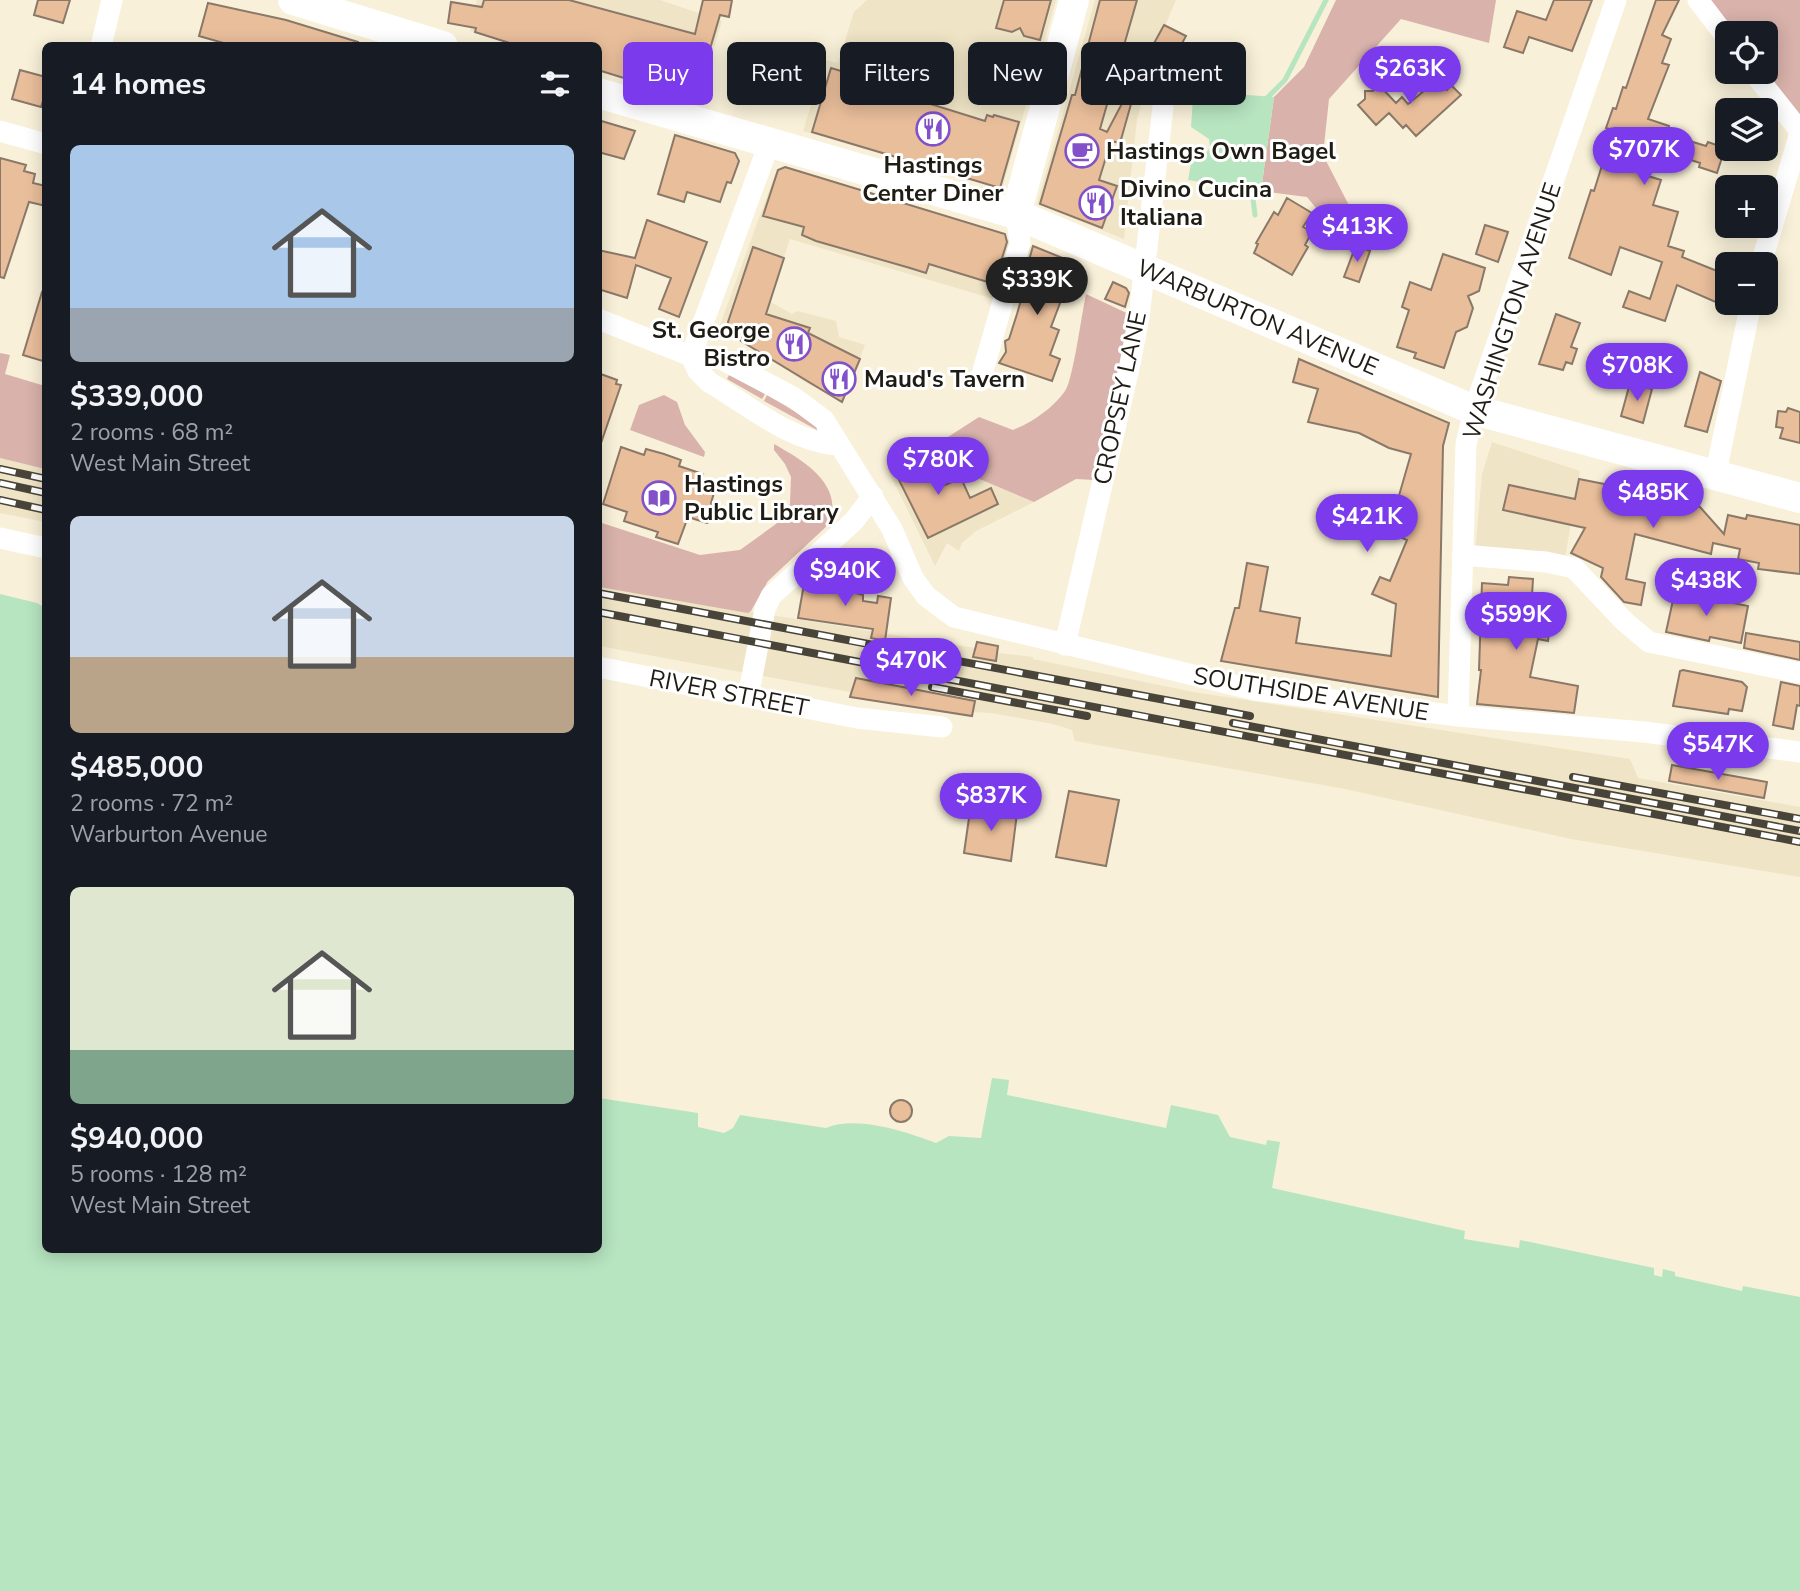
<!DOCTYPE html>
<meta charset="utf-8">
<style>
:root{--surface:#171b24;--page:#242831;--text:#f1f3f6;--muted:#9ea1a6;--accent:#7c3aed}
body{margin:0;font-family:"Nunito Sans",sans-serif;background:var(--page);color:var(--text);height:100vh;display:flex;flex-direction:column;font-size:26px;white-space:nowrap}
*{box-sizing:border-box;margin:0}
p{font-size:23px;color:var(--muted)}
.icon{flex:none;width:38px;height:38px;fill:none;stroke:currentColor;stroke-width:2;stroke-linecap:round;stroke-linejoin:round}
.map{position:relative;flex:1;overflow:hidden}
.sheet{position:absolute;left:42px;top:42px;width:560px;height:1211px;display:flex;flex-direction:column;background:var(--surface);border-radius:10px;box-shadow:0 4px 18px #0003}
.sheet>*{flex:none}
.top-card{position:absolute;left:623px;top:42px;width:665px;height:63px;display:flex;gap:14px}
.controls{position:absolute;left:1715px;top:21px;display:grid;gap:14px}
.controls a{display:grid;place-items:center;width:63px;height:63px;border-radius:10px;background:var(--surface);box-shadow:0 4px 18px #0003;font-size:35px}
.price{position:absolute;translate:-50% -60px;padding:0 16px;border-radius:24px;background:var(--accent);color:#fff;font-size:23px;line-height:46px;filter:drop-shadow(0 2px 4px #0008)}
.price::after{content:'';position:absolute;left:50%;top:42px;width:21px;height:16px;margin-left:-10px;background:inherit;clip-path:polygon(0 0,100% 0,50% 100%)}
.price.active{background:#222;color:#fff}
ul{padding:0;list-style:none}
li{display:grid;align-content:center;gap:14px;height:371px;padding:0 28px}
li span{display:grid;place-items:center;height:217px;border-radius:10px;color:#555}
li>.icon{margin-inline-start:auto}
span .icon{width:126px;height:126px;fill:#fffc;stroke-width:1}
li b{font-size:30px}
h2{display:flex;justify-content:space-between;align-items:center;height:84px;padding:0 28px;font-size:30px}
.chip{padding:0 24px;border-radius:10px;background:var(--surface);box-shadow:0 4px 18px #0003;font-size:24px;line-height:63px}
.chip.active{background:var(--accent);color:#fff}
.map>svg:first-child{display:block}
.built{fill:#efe4c6}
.green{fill:#d8b2ab}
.water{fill:#b7e5c0}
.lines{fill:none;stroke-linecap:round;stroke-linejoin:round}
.stream{stroke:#b7e5c0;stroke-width:5}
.building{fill:#e9be9b;stroke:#8a7869;stroke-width:2}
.street{stroke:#fff;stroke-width:21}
.secondary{stroke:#fff;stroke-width:30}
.rail-casing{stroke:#484439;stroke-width:8}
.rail{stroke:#fff;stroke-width:5;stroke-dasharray:16;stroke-linecap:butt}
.labels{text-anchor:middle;stroke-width:6;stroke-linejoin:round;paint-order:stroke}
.poi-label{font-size:24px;font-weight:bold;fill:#1f1c14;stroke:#fff;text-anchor:start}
.street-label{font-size:24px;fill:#1f1c14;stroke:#fff}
</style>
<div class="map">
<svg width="1800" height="1591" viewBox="0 0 1800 1591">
<rect width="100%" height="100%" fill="#f8f0d8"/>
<!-- built -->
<path class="built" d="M477,0H660L722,21L698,100L599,70L598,46L518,45L470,31Z
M867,0H1056L1002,189L803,131L825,60L838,63L854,12Z
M1095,0H1176L1160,38L1137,119L1124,239L1037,204Z
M777,169L1033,247L1071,262L1061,283L1005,258L994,299L790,239L769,301L792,314L797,311L836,321L839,337L865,345L843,401L808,384L720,325Z
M1492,442L1580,471L1565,558L1475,552L1482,474Z
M934,446L970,475L1034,502L976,531L962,543L959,551L947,543L935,566L887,468Z
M0,458L45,469V522L0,513Z
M598,587L975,648L977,642L998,646V653L1033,657V659L1193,692L1630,759L1638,778L1800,807V877L1571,839L1345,789L1075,741L1072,730L1053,724L991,713L973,712L972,716L876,699L875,701L849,697L850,692L599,646Z"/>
<!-- green -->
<path class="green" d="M1336,0H1496L1489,43L1401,19L1329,99L1323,155L1354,215L1320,213L1307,197L1261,191L1274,97L1304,67Z
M1707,0H1800V122L1766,72V33H1732Z
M1086,294L1133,316L1094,480L1076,479L1034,502L970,475L934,446L979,417L1013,430C1033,422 1053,408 1065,391C1073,381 1082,312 1086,294Z
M0,353L10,355L5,374L45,386V469L0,458Z
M730,373L765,394L762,399L727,379Z
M664,395L677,402L685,425L705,452L704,457L630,430L639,405Z
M767,395L816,424L817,430L764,401Z
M774,444C802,460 845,484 829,524L768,581L751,611L748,613L599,587V522L700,555L740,550L776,524L790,504L791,477L785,464L774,450Z"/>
<!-- water -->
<path class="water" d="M1194,85L1225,89L1233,94L1274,97L1261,191L1188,180L1192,158H1202L1210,148L1209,139L1191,127Z
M0,594L37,603L45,608L46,1250H598L599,1098L698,1113V1127L724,1133L733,1128L740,1115L826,1128C857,1115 906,1132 936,1143L949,1136L981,1138L992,1078L1009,1080L1007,1095L1166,1128L1171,1105L1218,1115L1230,1137L1266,1145L1267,1140L1280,1142L1272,1188L1465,1231L1464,1239L1519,1248L1520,1240L1654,1268V1275L1662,1277L1663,1269L1675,1272V1276L1742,1291L1743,1286L1800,1297V1591H0Z"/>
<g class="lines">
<!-- stream -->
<path class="stream" d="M1265,100L1285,80L1326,0
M1251,183L1255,215"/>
</g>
<!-- building -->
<path class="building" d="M38,0H70L63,23L34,15Z
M484,0H569L695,34L703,0H732L729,17L720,15L695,100L598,70V46H519L475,32L476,28L448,23L451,2L482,7Z
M1004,0H1051L1040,40L1024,36L1020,28L1012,32L996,28Z
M1100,0H1137L1100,129L1107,132L1127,94L1133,97L1120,143L1111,141L1099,180L1117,186L1102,228L1040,204L1072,95H1075Z
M1554,0H1592L1572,51L1529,37L1523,53L1504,47L1517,11L1546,20Z
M1656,0H1679L1662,35L1671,39L1662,63L1669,65L1648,119L1669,126L1667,134L1706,146L1708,142L1725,148L1717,173L1699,167L1700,163L1657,149L1648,176L1661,180L1653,205L1678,212L1668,246L1684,251L1682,257L1727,275V307L1677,285L1665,321L1623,307L1629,291L1650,299L1662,262L1620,247L1611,275L1569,258L1591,190L1594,191L1613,130L1606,128L1613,108L1616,109L1623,87L1626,88Z
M208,3L286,20L358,42L357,46H234L199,36Z
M1164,25L1186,36L1174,58L1152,47Z
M831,68L891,86L889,91L985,121L987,115L993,117L994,115L1019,122L1000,188L812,132Z
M20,70L46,77V102L43,101L41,107L12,99Z
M1437,80L1447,90L1451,85L1461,95L1416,136L1406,125L1403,128L1389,113L1376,125L1358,105L1365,99V91H1373L1379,85L1396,103L1402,97L1408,104Z
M598,120L635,131L624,159L598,152Z
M675,135L735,153L739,161L731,183L727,182L720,202L687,192L684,202L658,194Z
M0,158L26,165L24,171L35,174L33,183L46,186V206L29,202L4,278L0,277Z
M785,167L1005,234L1007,242L994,284L929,264L926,273L910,268L816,241L802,235L804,227L763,216L778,170Z
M1287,198L1312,213L1303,227L1312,232L1305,245L1308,247L1292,275L1254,253L1258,244L1256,243L1274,212L1278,215Z
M647,220L707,242L679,317L659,309L671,278L636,265L627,298L598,289V250L635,258Z
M1485,225L1508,232L1498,262L1476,254Z
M1356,245L1370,251L1359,282L1344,277Z
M1033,246L1070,261L1058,287L1065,290L1051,327L1059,330L1050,355L1060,359L1052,381L999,363L1006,352L1005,341L1009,339L1017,314L1023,293L1020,292Z
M753,247L784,258L766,314L810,328L808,333L860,359L842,402L741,341L729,330L728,322Z
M1443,254L1485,268L1479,291L1468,296L1473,308L1467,327L1456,332L1444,368L1414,358L1416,353L1397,347L1409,310L1402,307L1410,282L1431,290Z
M1113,282L1126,288L1129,293L1125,307L1105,299Z
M42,292L46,293V362L23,355Z
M1556,314L1580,323L1571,347L1577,349L1572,364L1566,362L1563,370L1539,364Z
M1299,359L1449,423L1443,446L1438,697L1221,661L1235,608H1239L1247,563L1268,567L1260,611L1300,618L1296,643L1391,656L1396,604L1372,594L1380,577L1390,581L1407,540L1377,528L1390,496L1398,499L1411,454L1389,448L1359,433L1308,422L1318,389L1293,382Z
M1700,372L1721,381L1707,432L1685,426Z
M598,373L617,380L616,384L621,385L601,443H598Z
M1630,383L1652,389L1643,423L1621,416Z
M1788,408L1800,412V443L1780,438L1783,428L1776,427L1778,411L1786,412Z
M621,447L644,455L646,449L664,454L681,460L679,466L703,474L699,484L714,493L711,503L716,510L714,519L707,523L688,517L678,544L656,537L658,532L624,521L627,512L603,504Z
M919,451L936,489L961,478L970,498L991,488L998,504L928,538L891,464Z
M1579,479L1645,492L1646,487L1664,491L1662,501L1700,507L1724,534L1728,515L1746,519L1747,515L1800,525V574L1758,569L1759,563L1738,559L1740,549L1713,543L1711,554L1635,534L1626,579L1645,583L1641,605L1624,602L1601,577L1603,568L1571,553L1585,528L1503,510L1509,485L1575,499Z
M1509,577L1533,579L1531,612L1551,613L1548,641L1538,639L1530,677L1578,686L1574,713L1477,704L1481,670H1479L1482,583L1508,585Z
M829,582L849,586V591L863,595V601L877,603L878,596L891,598L885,641L871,638L873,629L798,618L804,584L828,587Z
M1675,591L1748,606L1741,643L1710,637L1709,641L1666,632Z
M1746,633L1800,642V660L1744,648Z
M977,642L998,646L996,661L973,657Z
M1683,670L1742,682L1747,687L1742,711L1729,709L1728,714L1673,706L1680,671Z
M856,678L975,701L972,716L850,697Z
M1781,682L1800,686V706L1797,705L1793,729L1773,725Z
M1672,765L1767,782L1764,798L1669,781Z
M1069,791L1119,800L1106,866L1056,857Z
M971,804L1017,813L1011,861L964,853Z
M890 1111a11 11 0 1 1 22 0a11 11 0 1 1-22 0Z"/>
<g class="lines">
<!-- street -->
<path class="street" d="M1698,0L1727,38
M101,46L112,0
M1753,72L1800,131
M0,131L46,144
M1761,264L1800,133
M598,319L691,356L717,357L793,397L824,420L892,529L913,578L926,596L954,617L1255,690L1458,716L1644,732L1800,752
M691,356L769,144
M691,356L698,371L709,382C748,405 791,442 837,445
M980,381L1020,243L1016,214
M1715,477L1751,303
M0,538L46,548
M1462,555L1546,562L1574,568L1624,621L1649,642L1800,673
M1065,645L1130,364L1139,317L1163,107
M598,667L857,718L942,727
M748,697L765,609L771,596L854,521L873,496
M1458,716L1466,444L1474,410L1616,0"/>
<!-- secondary -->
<g class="secondary">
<path d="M293,0L443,46"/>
<path id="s1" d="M598,93L1016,214L1474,410L1800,498"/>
<path d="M1016,214L1074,0"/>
</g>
<defs>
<path id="rail" d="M0,469L46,479
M0,483L46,493
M0,500L46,510
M598,593L1250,716
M598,612L1800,842
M932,687L1087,716
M1233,723L1800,831
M1573,777L1800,819"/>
</defs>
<!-- rail casing -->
<use href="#rail" class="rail-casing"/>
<!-- rail -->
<use href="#rail" class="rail"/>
</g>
<!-- icons -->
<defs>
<symbol id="restaurant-ring" viewBox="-11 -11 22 22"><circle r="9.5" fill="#fff" stroke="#8251c9" stroke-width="1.5"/><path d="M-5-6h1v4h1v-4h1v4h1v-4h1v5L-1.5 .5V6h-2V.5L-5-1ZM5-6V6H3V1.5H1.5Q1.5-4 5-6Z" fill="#8251c9"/></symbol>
<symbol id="cafe-ring" viewBox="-11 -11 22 22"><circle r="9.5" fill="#fff" stroke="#8251c9" stroke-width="1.5"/><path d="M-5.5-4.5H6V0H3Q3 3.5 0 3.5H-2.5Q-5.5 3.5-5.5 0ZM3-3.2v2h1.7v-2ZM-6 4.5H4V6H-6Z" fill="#8251c9"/></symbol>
<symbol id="library-ring" viewBox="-11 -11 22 22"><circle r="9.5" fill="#fff" stroke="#8251c9" stroke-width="1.5"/><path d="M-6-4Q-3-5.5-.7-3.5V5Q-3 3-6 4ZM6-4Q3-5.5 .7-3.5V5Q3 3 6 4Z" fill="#8251c9"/></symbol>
</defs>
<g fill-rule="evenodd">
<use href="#restaurant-ring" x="914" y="110" width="38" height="38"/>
<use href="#cafe-ring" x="1063" y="132" width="38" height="38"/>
<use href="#restaurant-ring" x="1077" y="184" width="38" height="38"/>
<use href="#restaurant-ring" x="775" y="325" width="38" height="38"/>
<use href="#restaurant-ring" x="820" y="360" width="38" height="38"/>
<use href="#library-ring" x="640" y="479" width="38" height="38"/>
</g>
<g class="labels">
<!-- poi labels -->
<g class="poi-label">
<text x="1106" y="159">Hastings Own Bagel</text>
<text x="933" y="173" text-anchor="middle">Hastings<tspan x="933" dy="28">Center Diner</tspan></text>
<text x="1120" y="197">Divino Cucina<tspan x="1120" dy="28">Italiana</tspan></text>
<text x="770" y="338" text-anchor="end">St. George<tspan x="770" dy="28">Bistro</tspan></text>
<text x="864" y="387">Maud's Tavern</text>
<text x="684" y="492">Hastings<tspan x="684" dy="28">Public Library</tspan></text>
</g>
<!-- street labels -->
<g class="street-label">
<text transform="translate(1512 311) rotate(-72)" y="8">WASHINGTON AVENUE</text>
<text dy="8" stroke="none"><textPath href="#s1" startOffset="698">WARBURTON AVENUE</textPath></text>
<text transform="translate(1120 398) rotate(-78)" y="8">CROPSEY LANE</text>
<text transform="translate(729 693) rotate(11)" y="8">RIVER STREET</text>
<text transform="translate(1311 694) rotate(9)" y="8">SOUTHSIDE AVENUE</text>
</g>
</g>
</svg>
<div class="controls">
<a><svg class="icon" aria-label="locate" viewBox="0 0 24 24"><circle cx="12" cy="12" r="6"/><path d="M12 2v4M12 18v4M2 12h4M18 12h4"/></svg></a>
<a><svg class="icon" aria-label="layers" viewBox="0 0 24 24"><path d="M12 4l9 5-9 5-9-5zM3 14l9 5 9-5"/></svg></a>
<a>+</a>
<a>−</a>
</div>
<b class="price" style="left:1410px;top:106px">$263K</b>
<b class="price" style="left:1644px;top:187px">$707K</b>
<b class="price" style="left:1357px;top:264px">$413K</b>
<b class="price active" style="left:1037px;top:317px">$339K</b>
<b class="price" style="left:1637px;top:403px">$708K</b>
<b class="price" style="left:938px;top:497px">$780K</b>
<b class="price" style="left:1653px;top:530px">$485K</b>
<b class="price" style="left:1367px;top:554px">$421K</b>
<b class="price" style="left:845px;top:608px">$940K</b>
<b class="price" style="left:1706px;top:618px">$438K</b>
<b class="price" style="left:1516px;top:652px">$599K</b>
<b class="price" style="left:911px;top:698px">$470K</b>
<b class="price" style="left:1718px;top:782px">$547K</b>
<b class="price" style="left:991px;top:833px">$837K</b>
<div class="top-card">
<a class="chip active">Buy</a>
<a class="chip">Rent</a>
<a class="chip">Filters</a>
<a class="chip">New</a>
<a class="chip">Apartment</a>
</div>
<section class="sheet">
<h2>14 homes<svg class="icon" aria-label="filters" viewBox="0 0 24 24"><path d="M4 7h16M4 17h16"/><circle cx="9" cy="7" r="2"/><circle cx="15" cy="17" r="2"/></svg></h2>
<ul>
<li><span style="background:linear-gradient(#a9c7e8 75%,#9aa5b1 0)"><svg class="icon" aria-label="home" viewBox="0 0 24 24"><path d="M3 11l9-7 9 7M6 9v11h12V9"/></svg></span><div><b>$339,000</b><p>2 rooms · 68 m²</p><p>West Main Street</p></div></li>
<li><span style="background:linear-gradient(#c9d6e8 65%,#b9a48a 0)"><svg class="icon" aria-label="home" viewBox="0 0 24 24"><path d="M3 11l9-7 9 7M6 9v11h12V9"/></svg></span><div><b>$485,000</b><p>2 rooms · 72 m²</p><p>Warburton Avenue</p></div></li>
<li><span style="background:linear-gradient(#dfe7d0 75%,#7fa58c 0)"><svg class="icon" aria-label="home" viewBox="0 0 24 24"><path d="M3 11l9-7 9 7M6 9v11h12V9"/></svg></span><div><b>$940,000</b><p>5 rooms · 128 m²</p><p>West Main Street</p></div></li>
</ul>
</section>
</div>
